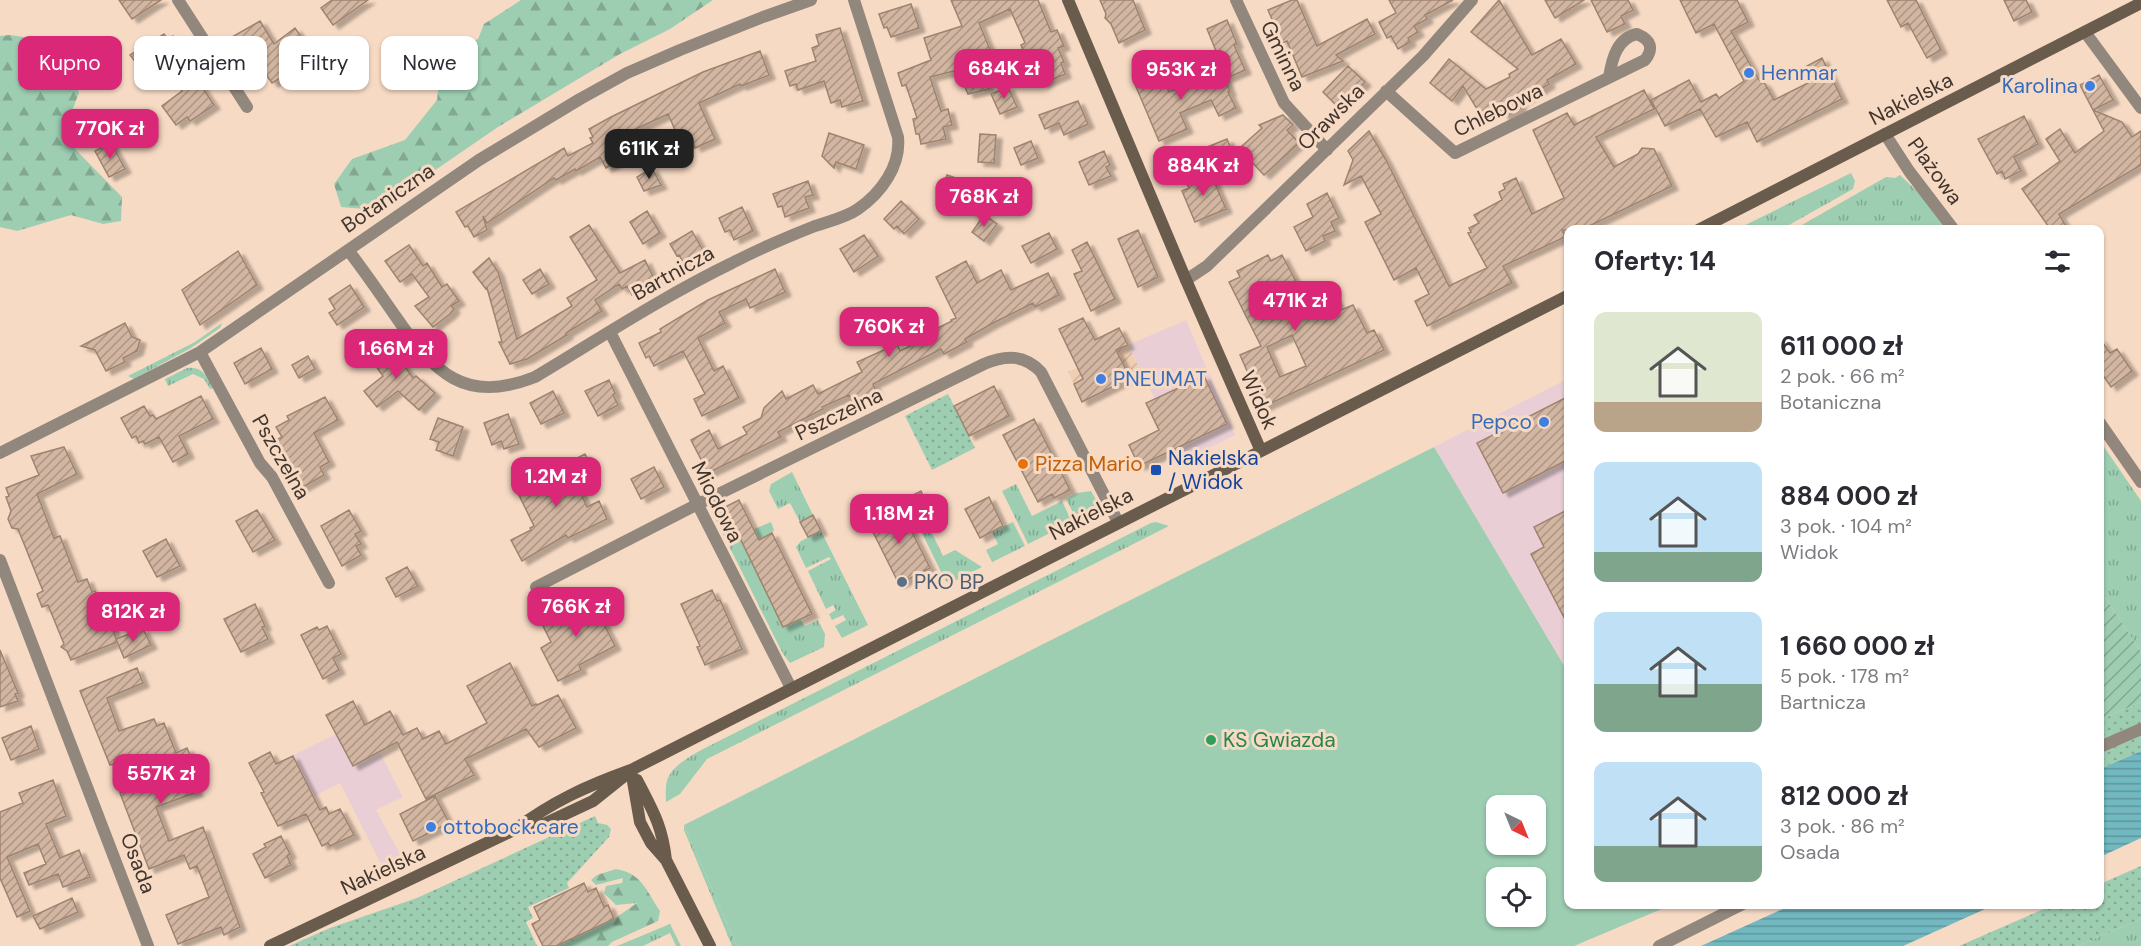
<!DOCTYPE html>
<html lang="pl">
<meta charset="utf-8">
<style>
:root{--surface:#fff;--page:#f2f2f3;--text:#2b2b33;--muted:#7c7c81;--accent:#db2777}
body{margin:0;font-family:"DM Sans",sans-serif;background:var(--page);color:var(--text);height:100vh;display:flex;flex-direction:column;font-size:22px;white-space:nowrap}
*{box-sizing:border-box;margin:0}
p{font-size:20px;color:var(--muted)}
.icon{flex:none;width:33px;height:33px;fill:none;stroke:currentColor;stroke-width:2;stroke-linecap:round;stroke-linejoin:round}
.map{position:relative;flex:1;overflow:hidden}
.panel{position:absolute;left:1564px;top:225px;width:540px;height:684px;display:flex;flex-direction:column;background:var(--surface);border-radius:12px;box-shadow:0 2px 4px #0004}
.panel>*{flex:none}
.guide{position:absolute;left:18px;top:36px;width:570px;height:54px;display:flex;gap:12px}
.needle{width:39px;rotate:137deg}
.fabs{position:absolute;left:1486px;top:795px;display:grid;gap:12px}
.fabs a{display:grid;place-items:center;width:60px;height:60px;border-radius:12px;background:var(--surface);box-shadow:0 2px 4px #0004;font-size:30px}
.price{position:absolute;translate:-50% -51px;padding:0 14px;border-radius:12px;background:var(--accent);color:#fff;font-size:20px;line-height:39px;filter:drop-shadow(0 2px 3px #0008)}
.price::after{content:'';position:absolute;left:50%;top:36px;width:18px;height:14px;margin-left:-9px;background:inherit;clip-path:polygon(0 0,100% 0,50% 100%)}
.price.current{background:#222;color:#fff}
ul{padding:0;list-style:none}
li{display:flex;align-items:center;gap:18px;height:150px;padding:0 30px}
li span{display:grid;place-items:center;flex:none;width:168px;height:120px;border-radius:12px;color:#555}
li>.icon{margin-inline-start:auto}
span .icon{width:72px;height:72px;fill:#fffc;stroke-width:1}
li b{font-size:26px}
h2{display:flex;justify-content:space-between;align-items:center;height:72px;padding:0 30px;font-size:26px}
.tag{padding:0 21px;border-radius:12px;background:var(--surface);box-shadow:0 2px 4px #0004;font-size:21px;line-height:54px}
.tag.current{background:var(--accent);color:#fff}
.map>svg:first-child{display:block}
.commercial{fill:#e9cfd5}
.industrial{fill:url(#industrial-furrows)}
.grass{fill:url(#grass-tufts)}
.forest{fill:url(#forest-firs)}
.park{fill:url(#park-dots)}
.garden{fill:url(#garden-furrows)}
.pitch{fill:#9dceb2;fill-rule:evenodd}
.water{fill:url(#water-rules)}
.building{fill:url(#building-hatch);stroke:#9e846f;stroke-width:1.5;fill-rule:evenodd;filter:url(#shadow)}
.lines{fill:none;stroke-linecap:round;stroke-linejoin:round}
.street{stroke:#91877c;stroke-width:12}
.secondary{stroke:#6a5c4d;stroke-width:12}
.shop-dot{fill:#3f7fe0;stroke:#f7dac4;stroke-width:2}
.food-dot{fill:#e8710a;stroke:#f7dac4;stroke-width:2}
.transit-dot{fill:#1a4fb4;stroke:#f7dac4;stroke-width:2}
.service-dot{fill:#5c6f8a;stroke:#f7dac4;stroke-width:2}
.leisure-dot{fill:#2e9e5b;stroke:#f7dac4;stroke-width:2}
.labels{text-anchor:middle;stroke-width:6;stroke-linejoin:round;paint-order:stroke}
.street-label{font-size:21px;fill:#41352d;stroke:#f7dac4}
.shop-label{font-size:21px;fill:#366cbe;stroke:#f7dac4;text-anchor:start}
.transit-label{font-size:21px;fill:#164399;stroke:#f7dac4;text-anchor:start}
.food-label{font-size:21px;fill:#c56008;stroke:#f7dac4;text-anchor:start}
.service-label{font-size:21px;fill:#4e5e75;stroke:#f7dac4;text-anchor:start}
.leisure-label{font-size:21px;fill:#27864d;stroke:#f7dac4;text-anchor:start}
</style>
<div class="map">
<svg width="2141" height="946" viewBox="0 0 2141 946">
<defs>
<pattern id="industrial-furrows" width="10" height="10" patternUnits="userSpaceOnUse" patternTransform="scale(1.5)"><rect width="10" height="10" fill="#f1ceb3"/><path d="M-1 1l2-2M0 10L10 0M9 11l2-2" fill="none" stroke="#d0b29a"/></pattern>
<pattern id="grass-tufts" width="24" height="20" patternUnits="userSpaceOnUse" patternTransform="scale(1.5)"><rect width="24" height="20" fill="#9dceb2"/><path d="M3 7l-1-3M5 7V3M7 7l1-3M15 17l-1-3M17 17v-4M19 17l1-3" fill="none" stroke="#82a891"/></pattern>
<pattern id="forest-firs" width="22" height="20" patternUnits="userSpaceOnUse" patternTransform="scale(1.5)"><rect width="22" height="20" fill="#9dceb2"/><path d="M5 1l3.5 6h-7zM16 11l3.5 6h-7z" fill="#82a891"/></pattern>
<pattern id="park-dots" width="8" height="8" patternUnits="userSpaceOnUse" patternTransform="scale(1.5)"><rect width="8" height="8" fill="#9dceb2"/><path d="M2 2h.1M6 6h.1" fill="none" stroke="#82a891" stroke-width="1.8" stroke-linecap="round"/></pattern>
<pattern id="garden-furrows" width="10" height="10" patternUnits="userSpaceOnUse" patternTransform="scale(1.5)"><rect width="10" height="10" fill="#9dceb2"/><path d="M-1 1l2-2M0 10L10 0M9 11l2-2" fill="none" stroke="#82a891"/></pattern>
<pattern id="water-rules" width="6" height="5" patternUnits="userSpaceOnUse" patternTransform="scale(1.5)"><rect width="6" height="5" fill="#72b8c0"/><path d="M0 2.5h6" fill="none" stroke="#5f969c"/></pattern>
<pattern id="building-hatch" width="6" height="6" patternUnits="userSpaceOnUse" patternTransform="scale(1.5)"><rect width="6" height="6" fill="#d2b6a1"/><path d="M-1 1l2-2M0 6l6-6M5 7l2-2" fill="none" stroke="#ac9584"/></pattern>
<filter id="shadow"><feDropShadow dx="6" dy="4" stdDeviation="1.5" flood-color="#0004"/></filter>
</defs>
<rect width="100%" height="100%" fill="#f7dac4"/>
<!-- commercial -->
<path class="commercial" d="M1186,320L1235,435L1185,460L1128,345Z
M1569,378V674L1434,447Z
M353,701L403,797L376,810L401,856L382,866L340,783L282,813L261,771L336,734L326,715Z"/>
<!-- industrial -->
<path class="industrial" d="M1128,345L1141,372L1082,401L1068,372Z"/>
<!-- grass -->
<path class="grass" d="M1851,173L1855,181L1853,189L1782,229H1737Z
M1900,175L1922,196L1946,230H1793L1886,177L1895,178Z
M222,323L220,328L191,348L134,379L128,376L195,342Z
M187,368C202,366 207,376 214,388L210,389L204,379L193,374L168,386L165,379Z
M2100,441L2141,501V652L2100,589Z
M792,472L813,515L800,522L790,503L778,509L769,491L771,484Z
M1016,484L1032,516L1062,501L1072,522L1028,544L1002,491Z
M1091,491L1099,505L1089,513L1077,520L1066,499L1077,493Z
M725,507L740,535L771,522L774,530L772,533L744,547L783,627L800,619L805,626L818,620L825,634L824,647L790,663L783,654L716,520L720,509Z
M1013,522L1025,546L992,562L986,550L998,544L992,532Z
M1156,522L1169,526L707,759L680,794L666,802C666,795 665,788 667,781C671,766 692,755 705,748L1151,523Z
M929,527L943,556L955,550L982,567L949,584L945,580L921,531Z
M821,531L868,625L842,638L835,626L846,620L843,615L832,620L829,614L836,610L833,605L826,609L808,571L831,559L829,557L806,568L796,547L801,541Z
M684,825L737,946H732L684,830Z
M2141,919V946H2077Z
M670,924L681,946H676L670,933L643,946H617Z"/>
<!-- forest -->
<path class="forest" d="M521,0H713L670,29L620,54L498,127L377,210L341,207L334,184L352,159L405,140L437,100L440,72L452,49L478,39L484,24Z
M10,35L37,39L50,71L73,75L79,93L69,118L75,149L122,197L121,221L103,224L71,215L17,231L0,227V36Z
M616,869C642,873 647,892 660,911L658,921L612,942L608,946H556L614,919L637,903L616,905L604,893L606,886L622,883L623,878L596,885L591,880L597,875Z"/>
<!-- park -->
<path class="park" d="M948,394L975,448L932,470L905,416Z
M2141,702V751L2100,769V720Z
M595,816L598,823L607,825L611,829L609,837L567,883L569,888L528,907L533,918L526,922L537,946H289L330,928L417,898Z
M2141,866V919L2077,946H1959L2053,905L2100,904V884Z"/>
<!-- garden -->
<path class="garden" d="M2100,589L2141,652V702L2100,720Z"/>
<!-- pitch -->
<path class="pitch" d="M1434,447L1569,674V904L1671,905L1574,946H737L684,825ZM1497,806H1536V844H1497ZM1497,878H1536V916H1497Z"/>
<!-- water -->
<path class="water" d="M2141,751V838L2100,857V769Z
M1794,904H1994V905L1903,946H1701Z"/>
<!-- building -->
<path class="building" d="M119,0H161L132,19Z
M332,0H368L333,25L321,8Z
M951,0H1038L1051,32L1057,30L1064,46L1058,48L1064,62L1061,63L1065,74L1042,84L1031,60L1028,62L1021,45L1025,43L1010,9L979,23L993,57L978,63L989,89L968,94L958,70L930,77L941,111L948,109L952,125L943,127L946,139L921,144L919,134H916L913,119L917,118L906,85L902,86L898,73L931,60L924,38L962,26Z
M1100,0H1133L1145,30L1119,43L1111,24L1105,18L1106,14Z
M1292,0H1297L1317,46L1367,19L1375,34L1336,55L1343,61L1302,77L1287,41L1282,43L1268,10Z
M1389,0H1453L1425,15L1427,19L1414,26L1418,32L1408,38L1410,42L1398,49L1391,36L1387,38L1379,22L1396,13Z
M1499,0L1532,55L1561,39L1576,64L1547,80L1549,84L1519,103L1521,108L1504,117L1500,109L1482,117L1463,86L1452,101L1430,83L1449,59L1486,89L1510,77L1509,74L1518,69L1471,32Z
M1545,0H1584L1555,18Z
M1591,0H1628L1633,10L1621,16L1625,24L1607,32Z
M1680,0H1737L1748,22L1731,31L1759,80L1765,84L1774,100L1812,81L1805,67L1822,58L1842,99L1757,142L1747,122L1716,137L1700,109L1665,126L1651,100L1689,80L1701,102L1716,94L1719,98L1744,81L1714,24L1696,33Z
M1887,0H1916L1941,50L1927,58L1908,23L1901,27Z
M2004,0H2026L2032,12L2014,21Z
M911,4L919,28L891,37L887,27L884,28L879,14Z
M1227,20L1237,44L1234,45L1245,70L1227,78L1207,29Z
M260,21L274,44L295,28L307,45L289,59L296,69L272,83L249,50L239,47L232,37Z
M840,28L863,101L842,107L840,100L831,103L824,81L798,90L796,84L790,86L785,71L816,61L812,48L819,45L816,35Z
M164,34L168,39L173,36L188,57L184,60L214,105L190,121L187,117L176,125L162,106L182,91L161,62L148,72L142,64H137L130,55Z
M760,51L769,75L741,86L740,84L699,103L715,139L695,148L693,142L682,146L668,114L627,133L628,136L625,137L634,153L606,168L600,157L576,171L575,169L556,180L554,178L487,223L483,216L487,230L474,237L468,226L465,227L456,212L564,148L568,156L593,143L590,138L593,137L589,129L611,117L703,72Z
M1348,66L1365,82L1347,99L1343,96L1335,104L1323,92Z
M1222,70L1230,92H1228L1236,108L1219,116L1211,100L1180,113L1187,129L1159,141L1134,82L1160,71L1169,92Z
M2099,75L2113,100L2093,110L2080,85Z
M1008,87L1017,107L1000,114L991,94Z
M1644,90L1654,109L1596,137L1614,167L1638,154L1642,148L1654,149L1672,186L1581,230H1562L1565,237L1503,266L1512,283L1427,326L1415,301L1429,294L1416,268L1394,280L1365,222L1381,214L1361,176L1344,185L1353,160L1348,151L1369,131L1386,160L1449,286L1487,268L1468,233L1471,232L1469,228L1479,223L1474,215L1502,200L1499,192L1505,189L1503,184L1516,178L1532,214L1564,198L1533,130L1567,113L1574,125Z
M1078,101L1088,124L1064,135L1059,123L1045,129L1039,115Z
M2093,110L2122,122L2132,137L2141,131V165L2059,214L2068,230H2051L2022,189L2060,161L2046,139L2060,129L2075,153L2104,131Z
M1283,115L1293,125L1287,130L1299,143L1264,175L1247,157L1199,172L1190,154L1227,139L1233,154L1262,128L1259,125Z
M2024,116L2038,144L2014,157L2021,171L2005,179L2002,171L1997,174L1978,139Z
M829,133L864,145L856,169L836,162L834,168L822,156Z
M980,134L996,135L994,163L978,162Z
M1031,141L1038,158L1021,165L1014,148Z
M111,143L125,169L109,177L95,151Z
M1104,151L1110,165L1106,167L1111,176L1089,185L1079,162Z
M652,168L661,185L644,191L637,177Z
M1210,172L1226,209L1195,222L1182,191L1189,188L1186,182Z
M947,175L965,181L973,211L942,200L946,190L942,189Z
M808,181L813,195L805,197L809,208L785,217L782,206L778,207L773,194Z
M1327,193L1339,218L1331,222L1335,231L1323,236L1325,241L1306,251L1294,227L1313,217L1307,204Z
M901,201L919,219L904,234L897,226L894,229L884,219Z
M742,207L753,231L734,240L730,230L725,232L719,218Z
M647,211L660,233L643,244L630,222Z
M984,215L997,224L984,241L972,232Z
M589,225L620,273L645,260L656,283L632,295L627,286L622,289L619,284L595,300L602,311L566,333L567,335L527,359L510,364L499,342H502L487,288L486,289L473,272L489,258L498,272L517,339L572,306L567,298L597,280L570,237Z
M1138,230L1158,277L1138,287L1118,239Z
M692,231L705,254L685,265L679,255L677,256L670,244Z
M1049,233L1057,249L1031,263L1022,246Z
M864,235L878,256L854,272L840,249Z
M1087,242L1115,299L1091,311L1074,274L1082,271L1072,250Z
M409,245L423,266L427,263L442,287L447,284L459,301L451,306L454,309L450,314L433,327L415,306L429,297L412,274L400,282L385,261Z
M238,251L257,285L200,325L182,290Z
M1268,255L1271,261L1282,255L1311,310L1335,298L1341,310L1353,305L1367,333L1374,330L1384,350L1263,407L1240,355L1261,346L1229,282L1240,277L1237,271ZM1292,335L1306,366L1280,377L1267,347Z
M966,261L977,283L1001,270L1011,290L1048,273L1059,295L1035,307L1033,303L993,323L965,339L967,342L944,354L941,349L873,384L877,394L854,405L849,395L822,407L823,409L778,432L781,437L708,473L691,440L709,430L718,449L747,434L743,427L761,418L764,408L782,391L786,399L813,385L818,394L862,372L857,362L897,344L900,351L931,336L929,332L952,321L951,320L956,318L936,277Z
M540,269L549,284L532,294L523,280Z
M775,269L785,292L750,308L746,299L719,312L725,323L698,338L714,371L723,366L739,398L702,416L694,399L705,394L683,351L654,366L649,356L646,358L639,343L661,332L660,329L708,300Z
M350,285L364,307L337,325L329,313L335,309L329,299Z
M1083,318L1095,340L1119,328L1128,345L1116,350L1130,378L1082,402L1074,384L1083,379L1059,329Z
M125,323L132,337L140,340L137,351L123,358L125,362L106,371L95,350L81,346Z
M2100,339L2110,353L2117,349L2132,371L2111,387L2100,371Z
M387,342L413,378L416,376L435,393L419,410L398,391L377,407L364,391L383,376L368,355Z
M261,348L272,369L245,384L234,363Z
M308,356L315,369L299,378L292,365Z
M1204,376L1227,424L1139,466L1129,445L1159,430L1146,403Z
M609,380L615,393L613,395L618,405L598,416L585,391Z
M994,386L1009,416L969,436L954,406Z
M553,391L564,413L541,424L530,403Z
M201,396L213,419L179,436L188,454L173,462L159,437L145,444L143,441L139,443L136,436L132,438L121,418L144,406L150,416L153,415L156,419Z
M1569,396V459L1503,493L1477,443Z
M325,397L338,420L314,433L329,462L320,467L324,475L301,488L276,440L282,437L276,427L289,420L287,416Z
M508,414L519,444L504,449L501,441L492,445L484,423Z
M438,418L463,427L453,456L436,450L439,442L430,439Z
M1034,419L1070,490L1054,498L1052,494L1038,502L1003,435Z
M64,447L77,474L37,494L54,538L60,536L78,582L87,579L92,592L95,591L103,612L107,610L117,642L71,660L67,651L61,647L64,644L48,605L42,607L37,594L43,591L18,529L12,528L8,519L11,511L6,497L9,496L6,488L39,475L31,456Z
M585,454L593,468L574,478L587,507L599,501L607,519L568,538L566,535L522,561L511,540L531,530L530,528L534,526L516,489Z
M654,467L664,487L641,499L631,479Z
M921,491L927,505L912,513L905,499Z
M989,497L1003,526L980,538L965,509Z
M739,500L759,540L772,533L812,614L783,627L725,507Z
M899,506L930,568L899,584L868,522Z
M1569,509V627L1531,554L1544,547L1534,527Z
M257,510L275,540L253,552L236,521Z
M349,510L361,531L355,534L361,544L356,546L361,555L342,566L321,526Z
M813,515L821,531L808,537L800,522Z
M166,539L180,566L157,577L143,551Z
M407,567L418,586L396,597L386,578Z
M586,589L615,646L579,665L581,670L558,681L541,648L551,642L542,624L580,612L572,596Z
M712,590L717,601L720,600L742,649L705,665L697,647L700,646L681,604Z
M255,604L265,626L262,627L268,639L241,652L224,619Z
M327,626L341,654L333,658L339,670L323,679L301,635L317,627L319,630Z
M143,629L151,645L124,658L116,639Z
M0,650L18,693L15,694L18,701L0,707Z
M510,663L532,706L536,704L537,705L558,695L576,728L539,747L526,729L465,759L474,775L426,799L397,742L353,766L326,715L353,701L365,725L390,711L403,735L417,728L423,739L439,731L446,744L487,723L467,686Z
M137,668L143,683L107,698L119,731L154,719L157,726L164,723L176,753L187,748L194,764L182,769L197,792L156,807L169,841L203,827L240,927L224,935L221,927L178,944L166,915L209,897L197,866L190,869L184,855L149,869L120,793L139,785L130,759L110,765L80,691Z
M31,726L39,749L11,760L2,738Z
M270,752L276,764L293,756L320,810L326,807L329,814L340,809L354,835L330,846L328,843L322,846L306,814L278,826L261,793L264,792L249,763Z
M53,780L66,816L46,824L60,858L79,850L90,877L63,887L58,874L29,885L24,873L46,864L38,844L7,857L30,911L17,917L0,878V812L23,803L19,793Z
M435,796L449,823L413,841L400,814Z
M281,836L290,854L287,856L291,865L265,878L253,854L266,847L264,844Z
M584,883L588,892L596,888L604,907L608,905L614,919L556,946H543L532,924L540,920L534,907Z
M72,898L78,912L40,929L33,916Z"/>
<g class="lines">
<!-- street -->
<path class="street" d="M178,0L247,107
M1236,0L1284,103L1327,150
M2085,32L2141,108
M1386,91L1455,153L1645,60C1654,48 1651,40 1637,34C1617,38 1612,59 1609,77
M1885,134L1909,171L1954,230
M348,250C365,272 380,294 396,317C434,372 464,405 535,377C600,338 664,296 732,263C759,249 787,237 815,226C829,221 845,218 858,209C881,193 901,166 898,137L854,0
M1186,280L1207,266L1423,56L1472,0
M610,332L791,688
M200,352L260,463L272,477L329,583
M2100,423L2141,482
M0,453L200,352L479,160L580,99L627,73L680,50L763,17L811,0
M0,560L148,946
M536,587L696,505L984,364C1005,355 1024,354 1041,372L1118,522
M2100,747L2141,729
M1659,946L1743,904"/>
<!-- secondary -->
<path class="secondary" d="M1068,0L1186,280L1261,451
M1698,230L2141,3
M631,770L640,822L651,843L666,860L710,946
M637,780C653,811 662,825 666,860
M517,829L544,824L593,801L623,777
M270,946L514,830C554,801 584,787 631,770L1569,295"/>
</g>
<!-- markers -->
<g class="shop-dot">
<circle cx="1749" cy="73" r="6"/>
<circle cx="2090" cy="86" r="6"/>
<circle cx="1101" cy="379" r="6"/>
<circle cx="1544" cy="422" r="6"/>
<circle cx="431" cy="827" r="6"/>
</g>
<circle class="food-dot" cx="1023" cy="464" r="6"/>
<rect class="transit-dot" x="1150" y="464" width="12" height="12" rx="3"/>
<circle class="service-dot" cx="902" cy="582" r="6"/>
<circle class="leisure-dot" cx="1211" cy="740" r="6"/>
<g class="labels">
<!-- street labels -->
<g class="street-label">
<text transform="translate(1283 56) rotate(64)" y="7">Gminna</text>
<text transform="translate(1911 99) rotate(-27)" y="7">Nakielska</text>
<text transform="translate(1498 110) rotate(-26)" y="7">Chlebowa</text>
<text transform="translate(1331 117) rotate(-45)" y="7">Orawska</text>
<text transform="translate(1935 171) rotate(54)" y="7">Plażowa</text>
<text transform="translate(388 198) rotate(-34)" y="7">Botaniczna</text>
<text transform="translate(673 273) rotate(-29)" y="7">Bartnicza</text>
<text transform="translate(1259 400) rotate(66)" y="7">Widok</text>
<text transform="translate(839 414) rotate(-26)" y="7">Pszczelna</text>
<text transform="translate(281 457) rotate(60)" y="7">Pszczelna</text>
<text transform="translate(717 502) rotate(63)" y="7">Miodowa</text>
<text transform="translate(1091 514) rotate(-27)" y="7">Nakielska</text>
<text transform="translate(138 863) rotate(69)" y="7">Osada</text>
<text transform="translate(383 870) rotate(-25)" y="7">Nakielska</text>
</g>
<!-- shop labels -->
<g class="shop-label">
<text x="1761" y="80">Henmar</text>
<text x="2078" y="93" text-anchor="end">Karolina</text>
<text x="1113" y="386">PNEUMAT</text>
<text x="1532" y="429" text-anchor="end">Pepco</text>
<text x="443" y="834">ottobock.care</text>
</g>
<!-- transit labels -->
<g class="transit-label">
<text x="1168" y="465">Nakielska<tspan x="1168" dy="24">/ Widok</tspan></text>
</g>
<!-- food labels -->
<g class="food-label">
<text x="1035" y="471">Pizza Mario</text>
</g>
<!-- service labels -->
<g class="service-label">
<text x="914" y="589">PKO BP</text>
</g>
<!-- leisure labels -->
<g class="leisure-label">
<text x="1223" y="747">KS Gwiazda</text>
</g>
</g>
</svg>
<div class="fabs">
<a><svg class="needle" viewBox="-14 -14 28 28"><path d="M0-13l5 13h-10z" fill="#e53935"/><path d="M0 13l5-13h-10z" fill="#7c7c81"/></svg></a>
<a><svg class="icon" aria-label="locate" viewBox="0 0 24 24"><circle cx="12" cy="12" r="6"/><path d="M12 2v4M12 18v4M2 12h4M18 12h4"/></svg></a>
</div>
<b class="price" style="left:1004px;top:100px">684K zł</b>
<b class="price" style="left:1181px;top:101px">953K zł</b>
<b class="price" style="left:110px;top:160px">770K zł</b>
<b class="price current" style="left:649px;top:180px">611K zł</b>
<b class="price" style="left:1203px;top:197px">884K zł</b>
<b class="price" style="left:984px;top:228px">768K zł</b>
<b class="price" style="left:1295px;top:332px">471K zł</b>
<b class="price" style="left:889px;top:358px">760K zł</b>
<b class="price" style="left:396px;top:380px">1.66M zł</b>
<b class="price" style="left:556px;top:508px">1.2M zł</b>
<b class="price" style="left:899px;top:545px">1.18M zł</b>
<b class="price" style="left:576px;top:638px">766K zł</b>
<b class="price" style="left:133px;top:643px">812K zł</b>
<b class="price" style="left:161px;top:805px">557K zł</b>
<div class="guide">
<a class="tag current">Kupno</a>
<a class="tag">Wynajem</a>
<a class="tag">Filtry</a>
<a class="tag">Nowe</a>
</div>
<section class="panel">
<h2>Oferty: 14<svg class="icon" aria-label="filters" viewBox="0 0 24 24"><path d="M4 7h16M4 17h16"/><circle cx="9" cy="7" r="2"/><circle cx="15" cy="17" r="2"/></svg></h2>
<ul>
<li><span style="background:linear-gradient(#dfe7d0 75%,#b9a48a 0)"><svg class="icon" aria-label="home" viewBox="0 0 24 24"><path d="M3 11l9-7 9 7M6 9v11h12V9"/></svg></span><div><b>611 000 zł</b><p>2 pok. · 66 m²</p><p>Botaniczna</p></div></li>
<li><span style="background:linear-gradient(#bfe0f5 75%,#7fa58c 0)"><svg class="icon" aria-label="home" viewBox="0 0 24 24"><path d="M3 11l9-7 9 7M6 9v11h12V9"/></svg></span><div><b>884 000 zł</b><p>3 pok. · 104 m²</p><p>Widok</p></div></li>
<li><span style="background:linear-gradient(#bfe0f5 60%,#7fa58c 0)"><svg class="icon" aria-label="home" viewBox="0 0 24 24"><path d="M3 11l9-7 9 7M6 9v11h12V9"/></svg></span><div><b>1 660 000 zł</b><p>5 pok. · 178 m²</p><p>Bartnicza</p></div></li>
<li><span style="background:linear-gradient(#bfe0f5 70%,#7fa58c 0)"><svg class="icon" aria-label="home" viewBox="0 0 24 24"><path d="M3 11l9-7 9 7M6 9v11h12V9"/></svg></span><div><b>812 000 zł</b><p>3 pok. · 86 m²</p><p>Osada</p></div></li>
</ul>
</section>
</div>
